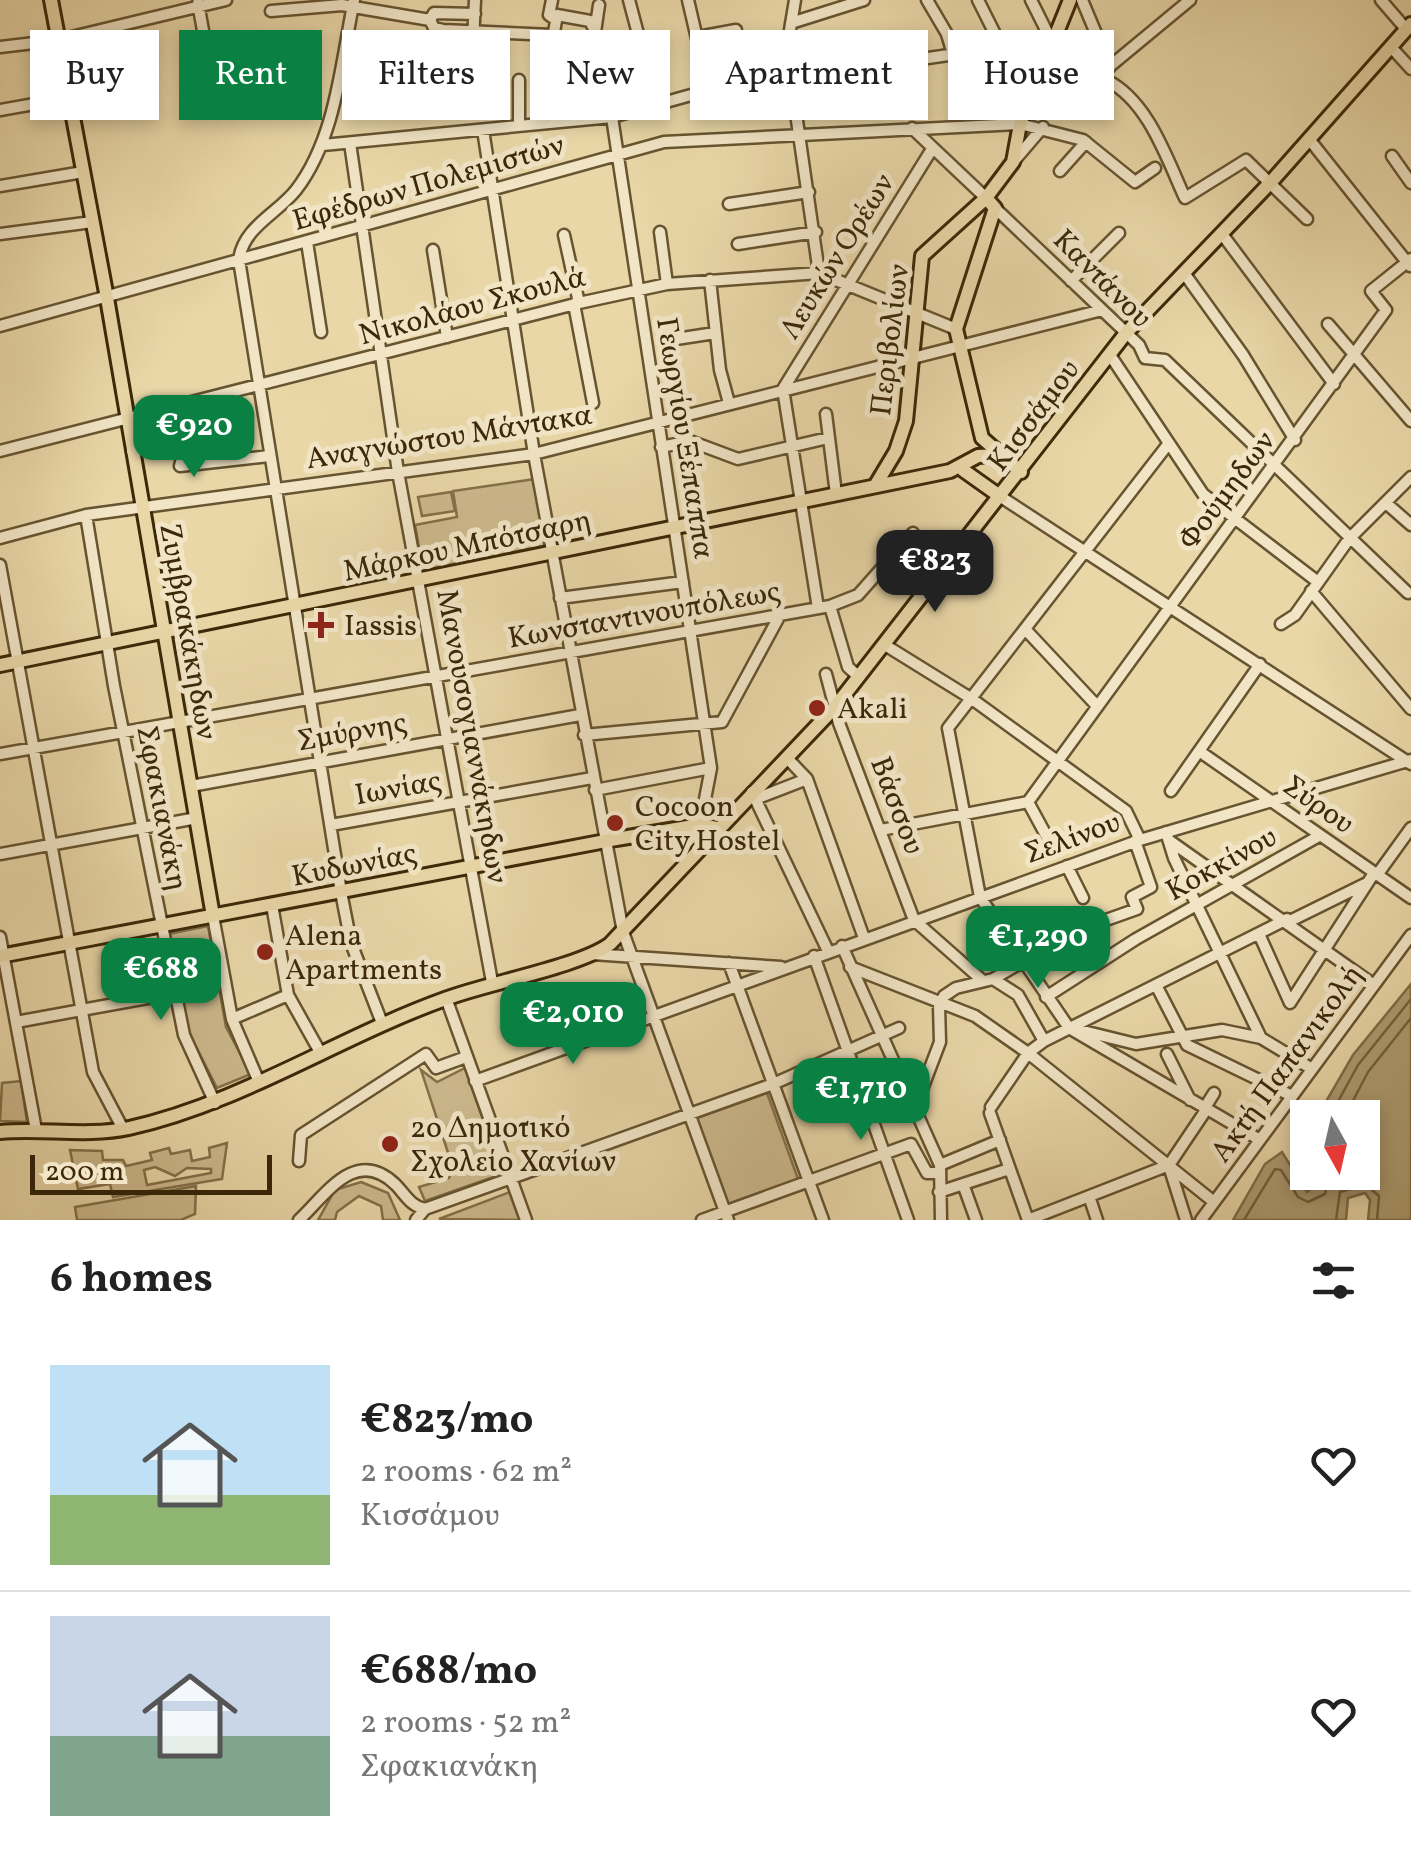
<!DOCTYPE html>
<meta charset="utf-8">
<style>
:root{--surface:#fff;--page:#f2f2f2;--text:#222;--muted:#767676;--line:#e0e0e0;--accent:#0b8043}
body{margin:0;font-family:Vollkorn,serif;background:var(--page);color:var(--text);height:100vh;display:flex;flex-direction:column;font-size:38px;white-space:nowrap}
*{box-sizing:border-box;margin:0}
p{font-size:32px;color:var(--muted)}
.icon{flex:none;width:55px;height:55px;fill:none;stroke:currentColor;stroke-width:2;stroke-linecap:round;stroke-linejoin:round}
.map{position:relative;height:1220px;overflow:hidden}
.details{display:flex;flex-direction:column;background:var(--surface);flex:1}
.details>*{flex:none}
.guide{position:absolute;left:30px;top:30px;width:1352px;height:90px;display:flex;gap:20px}
.needle{width:65px;rotate:172deg}
.buttons{position:absolute;left:1290px;top:1100px;display:grid;gap:20px}
.buttons a{display:grid;place-items:center;width:90px;height:90px;border-radius:0px;background:var(--surface);box-shadow:0 5px 15px #0003;font-size:50px}
.scale{position:absolute;left:30px;bottom:25px;width:242px;box-sizing:border-box;padding-left:10px;border:5px solid #3c2808;border-top:0;font-size:28px;line-height:35px;white-space:nowrap;color:#3c2808;-webkit-text-stroke:8px #f1e5c6;paint-order:stroke}
.price{position:absolute;translate:-50% -85px;padding:0 22px;border-radius:20px;background:var(--accent);color:#fff;font-size:32px;line-height:65px;filter:drop-shadow(0 2px 5px #0008)}
.price::after{content:'';position:absolute;left:50%;top:60px;width:30px;height:22px;margin-left:-15px;background:inherit;clip-path:polygon(0 0,100% 0,50% 100%)}
.price.active{background:#222;color:#fff}
ul{padding:0;list-style:none}
li{display:flex;align-items:center;gap:30px;height:250px;padding:0 50px}
li+li{border-top:2px solid var(--line)}
li span{display:grid;place-items:center;flex:none;width:280px;height:200px;border-radius:0px;color:#555}
li>.icon{margin-inline-start:auto}
span .icon{width:120px;height:120px;fill:#fffc;stroke-width:1}
li b{font-size:42px}
h2{display:flex;justify-content:space-between;align-items:center;height:120px;padding:0 50px;font-size:42px}
.chip{padding:0 35px;border-radius:0px;background:var(--surface);box-shadow:0 5px 15px #0003;font-size:35px;line-height:90px}
.chip.active{background:var(--accent);color:#fff}
.map>svg:first-child{display:block}
.green{fill:#ccb98d;stroke:#84704a;stroke-width:2.5;fill-rule:evenodd}
.water{fill:#ae9c72;stroke:#806e48;stroke-width:2.5}
.lines{fill:none;stroke-linecap:round;stroke-linejoin:round}
.shore{stroke:#75623d;stroke-width:2.5}
.minor-casing{stroke:#675430;stroke-width:15}
.major-casing{stroke:#3c2808;stroke-width:18}
.minor{stroke:#f1e5c6;stroke-width:10}
.major{stroke:#e9d7a8;stroke-width:12}
.poi-dot{fill:#8f2418;stroke:#f1e5c6;stroke-width:4}
.labels{text-anchor:middle;stroke-width:10;stroke-linejoin:round;paint-order:stroke}
.street-label{font-size:30px;fill:#3c2808;stroke:#f1e5c6}
.poi-label{font-size:30px;fill:#3c2808;stroke:#f1e5c6;text-anchor:start}
</style>
<div class="map">
<svg width="1411" height="1220" viewBox="0 0 1411 1220">
<rect width="100%" height="100%" fill="#e9d7a8"/>
<filter id="stains"><feTurbulence type="fractalNoise" baseFrequency=".002" numOctaves="4"/><feColorMatrix values="0 0 0 0 .2 0 0 0 0 .09 0 0 0 0 .02 0 0 0 .5 -.17"/></filter>
<radialGradient id="worn" r=".72"><stop offset=".6" stop-color="#630" stop-opacity="0"/><stop offset="1" stop-color="#630" stop-opacity=".3"/></radialGradient>
<!-- green -->
<path class="green" d="M535,479L547,546L461,567L459,563L423,570L415,525L457,517L453,491Z
M451,492L455,511L422,516L418,497Z
M208,926L226,1027L251,1074L217,1088L190,1035L169,934Z
M465,1068L502,1174L425,1201L419,1187L449,1178L453,1168L421,1070L437,1082Z
M21,1081L27,1122L0,1121L2,1083Z
M767,1093L798,1179L725,1205L694,1119Z
M227,1143L222,1179L113,1197L110,1184L78,1189L70,1150L102,1151L103,1160H123L126,1166L152,1160L150,1153L169,1148L171,1154L190,1150L192,1161L210,1157L209,1148ZM155,1167L175,1176L187,1168L211,1169V1173L147,1185L144,1170Z
M361,1182L388,1193L400,1220H383L381,1206L359,1196L337,1212L335,1220H318L335,1190Z
M196,1186L195,1214L181,1220H77L75,1207Z
M510,1192L521,1220L439,1219Z"/>
<!-- water -->
<path class="water" d="M1411,984V1220H1368L1370,1200L1365,1193L1348,1198L1346,1220H1233L1265,1164L1282,1152L1307,1192L1321,1180L1309,1173L1362,1172V1118L1317,1117L1353,1055Z"/>
<g class="lines">
<!-- shore -->
<path class="shore" d="M1329,1118L1358,1065L1411,999
M1344,1118L1368,1072L1411,1018
M1244,1220L1275,1169L1281,1170L1298,1197L1308,1202L1325,1194L1330,1172
M1336,1220L1340,1192L1365,1184L1379,1196L1377,1220"/>
<defs>
<path id="minor" d="M354,0C341,63 336,138 296,190C277,214 243,227 239,260L341,892L351,943L382,1023
M552,0L549,15L556,20
M629,0L650,79L626,88L631,111
M688,0L709,90
M927,0L947,34L953,54
M978,0L1001,46
M1082,0L1110,67
M1381,0L1406,29
M198,3L204,36
M271,11L342,5L430,20
M475,14L434,13L430,20L434,28L443,30L552,35
M791,23L864,0
M698,37L736,30
M0,47L59,40L226,0
M1391,47L1411,69
M1044,63C1064,68 1088,72 1106,80C1148,100 1167,159 1185,198L1246,160L1307,219
M1097,77L1190,0
M794,78L789,36L795,0
M791,79L819,273
M471,83L475,0
M0,110L135,86
M612,117L711,768L700,825
M582,120L599,5
M538,123L557,15L590,21L593,27
M519,125V80
M912,128L986,198
M483,130L534,454L623,932L728,1220
M1309,139L1410,266
M350,143L398,472L492,982
M323,145L612,117L709,90L1051,40L1031,0
M1392,156L1411,183
M1014,161L1043,127
M1060,171L1086,142
M0,186L83,172
M729,204L809,192
M995,208L1139,345L1145,358L1165,360L1408,593
M660,232L667,284
M0,234L92,222
M1222,234L1334,384
M564,235L579,303
M307,242L321,332
M738,244L816,232
M433,250L447,337
M1184,273L1243,355L1295,440
M710,280L720,370L729,403
M1071,281L1119,233
M574,304L593,403
M1328,324L1411,421
M0,326L664,142L1020,124L1083,140L1135,182L1155,168
M676,339L715,333
M1110,355L1203,494L1318,582
M783,389L932,149
M783,389L818,608
M826,414L836,494
M1169,443L948,728L980,897L1069,1028L1260,1140
M661,447L690,441L738,459L828,438
M0,451L579,303L667,284L819,273L956,329
M132,451L187,439L180,466L269,456
M1001,497L1411,764
M1386,503L1411,525
M86,515L114,686L184,1035L215,1103
M0,538L86,515L534,454L1102,310
M0,565L93,1072L123,1129
M1311,591L1411,709
M560,598L683,582
M830,606L848,667L859,677
M1281,624L1295,615L1349,539L1411,477
M1025,629L1097,706
M885,645L972,699L1126,811L1140,840
M826,674L839,723L914,920L982,980
M584,735L722,722L780,615
M1199,751L1411,898
M0,754L830,606L858,595L913,533
M787,758L807,779L864,938
M191,786L580,715
M595,790L711,768
M1171,791L1260,664
M752,792L828,951
M758,798L807,779
M1028,802L1047,837
M331,825L592,778
M881,830L1028,802L1386,310L1371,291L1411,259
M1166,832L1174,858L1261,1038L1312,1069
M1170,841L1374,985
M0,854L197,818
M1067,866L1083,898
M1377,875L1411,828
M272,905L288,995L320,1052
M213,916L232,1019L259,1082
M1290,921L1365,884
M1259,934L1290,1003L1374,873
M0,937L36,1130
M842,946L940,1165L941,1220
M592,954L781,967
M814,956L908,1220
M729,963L823,1220
M850,967L975,1016L1028,1053L1214,1202
M993,979L1018,995L1044,1041
M1156,985L1187,1045L1292,1096
M1046,997L1136,939L1319,836
M446,998L526,1220
M232,1019L288,995
M16,1022L175,993
M1075,1029L1136,1044L1222,1030L1261,1038
M1167,1054L1190,1100
M475,1081L1140,840L1411,760
M865,1092L890,1110L873,1116
M916,1105L940,1042L939,1006L944,996L956,988L993,979L1075,931L1137,909L1132,897L1151,887L1135,841
M991,1107L1028,1053L1044,1041L1287,919
M1204,1109L1214,1093
M990,1113L1028,1220
M299,1161L301,1135L426,1054L436,1068L466,1057
M940,1165L1000,1140
M1169,1165L1206,1110
M1169,1166L1186,1220
M963,1184L976,1220
M939,1192L1009,1169
M1089,1196L1097,1220
M299,1220C325,1196 355,1146 395,1184C405,1194 410,1206 425,1209
M416,1220L425,1209L773,1084L899,1028
M702,1220L911,1144L927,1173H938
M1028,1220L1169,1165
M1201,1220L1411,935"/>
<path id="major" d="M51,0L107,298L213,916
M986,198L995,208L956,329L982,438L1021,472
M963,470L1001,497
M875,486L896,451L906,421L922,256L986,198L1013,162L1020,124L1070,0
M0,665L950,471L978,456L998,455
M0,956L616,839L700,825L717,828
M0,1132C42,1128 87,1137 129,1128C241,1103 337,1038 445,999C487,983 578,967 610,944L835,707L1126,333L1271,182L1411,24"/>
</defs>
<!-- minor casing -->
<use href="#minor" class="minor-casing"/>
<!-- major casing -->
<use href="#major" class="major-casing"/>
<!-- minor -->
<use href="#minor" class="minor"/>
<!-- major -->
<use href="#major" class="major"/>
</g>
<!-- markers -->
<g class="poi-dot">
<path d="M316 610h10v10h10v10h-10v10h-10v-10h-10v-10h10z"/>
<circle cx="817" cy="708" r="10"/>
<circle cx="615" cy="823" r="10"/>
<circle cx="265" cy="952" r="10"/>
<circle cx="390" cy="1144" r="10"/>
</g>
<g class="labels">
<!-- street labels -->
<g class="street-label">
<text transform="translate(428 182) rotate(-16)" y="10">Εφέδρων Πολεμιστών</text>
<text transform="translate(836 256) rotate(-58)" y="10">Λευκών Ορέων</text>
<text transform="translate(1103 278) rotate(45)" y="10">Καντάνου</text>
<text transform="translate(472 305) rotate(-15)" y="10">Νικολάου Σκουλά</text>
<text transform="translate(889 340) rotate(-83)" y="10">Περιβολίων</text>
<text transform="translate(1033 415) rotate(-53)" y="10">Κισσάμου</text>
<text transform="translate(449 436) rotate(-9)" y="10">Αναγνώστου Μάντακα</text>
<text transform="translate(686 438) rotate(81)" y="10">Γεωργίου Ξέπαππα</text>
<text transform="translate(1226 490) rotate(-53)" y="10">Φούμηδων</text>
<text transform="translate(467 545) rotate(-12)" y="10">Μάρκου Μπότσαρη</text>
<text transform="translate(644 614) rotate(-10)" y="10">Κωνσταντινουπόλεως</text>
<text transform="translate(189 631) rotate(80)" y="10">Ζυμβρακάκηδων</text>
<text transform="translate(352 731) rotate(-10)" y="10">Σμύρνης</text>
<text transform="translate(473 736) rotate(80)" y="10">Μανουσογιαννάκηδων</text>
<text transform="translate(398 787) rotate(-10)" y="10">Ιωνίας</text>
<text transform="translate(1319 804) rotate(35)" y="10">Σύρου</text>
<text transform="translate(898 805) rotate(69)" y="10">Βάσσου</text>
<text transform="translate(163 808) rotate(79)" y="10">Σφακιανάκη</text>
<text transform="translate(1072 837) rotate(-20)" y="10">Σελίνου</text>
<text transform="translate(1221 863) rotate(-29)" y="10">Κοκκίνου</text>
<text transform="translate(354 864) rotate(-11)" y="10">Κυδωνίας</text>
<text transform="translate(1286 1063) rotate(-54)" y="10">Ακτή Παπανικολή</text>
</g>
<!-- poi labels -->
<g class="poi-label">
<text x="344" y="635">Iassis</text>
<text x="837" y="718">Akali</text>
<text x="635" y="816">Cocoon<tspan x="635" dy="34">City Hostel</tspan></text>
<text x="285" y="945">Alena<tspan x="285" dy="34">Apartments</tspan></text>
<text x="410" y="1137">2ο Δημοτικό<tspan x="410" dy="34">Σχολείο Χανίων</tspan></text>
</g>
</g>
<rect width="100%" height="100%" filter="url(#stains)"/>
<rect width="100%" height="100%" fill="url(#worn)"/>
</svg>
<div class="buttons">
<a><svg class="needle" viewBox="-14 -14 28 28"><path d="M0-13l5 13h-10z" fill="#e53935"/><path d="M0 13l5-13h-10z" fill="#767676"/></svg></a>
</div>
<div class="scale">200 m</div>
<b class="price" style="left:194px;top:480px">€920</b>
<b class="price active" style="left:935px;top:615px">€823</b>
<b class="price" style="left:1038px;top:991px">€1,290</b>
<b class="price" style="left:161px;top:1023px">€688</b>
<b class="price" style="left:573px;top:1067px">€2,010</b>
<b class="price" style="left:861px;top:1143px">€1,710</b>
<div class="guide">
<a class="chip">Buy</a>
<a class="chip active">Rent</a>
<a class="chip">Filters</a>
<a class="chip">New</a>
<a class="chip">Apartment</a>
<a class="chip">House</a>
</div>
</div>
<section class="details">
<h2>6 homes<svg class="icon" aria-label="filters" viewBox="0 0 24 24"><path d="M4 7h16M4 17h16"/><circle cx="9" cy="7" r="2"/><circle cx="15" cy="17" r="2"/></svg></h2>
<ul>
<li><span style="background:linear-gradient(#bfe0f5 65%,#8fb573 0)"><svg class="icon" aria-label="home" viewBox="0 0 24 24"><path d="M3 11l9-7 9 7M6 9v11h12V9"/></svg></span><div><b>€823/mo</b><p>2 rooms · 62 m²</p><p>Κισσάμου</p></div><svg class="icon" aria-label="heart" viewBox="0 0 24 24"><path d="M12 20l-8-8c-3-5 5-10 8-4 3-6 11-1 8 4z"/></svg></li>
<li><span style="background:linear-gradient(#c9d6e8 60%,#7fa58c 0)"><svg class="icon" aria-label="home" viewBox="0 0 24 24"><path d="M3 11l9-7 9 7M6 9v11h12V9"/></svg></span><div><b>€688/mo</b><p>2 rooms · 52 m²</p><p>Σφακιανάκη</p></div><svg class="icon" aria-label="heart" viewBox="0 0 24 24"><path d="M12 20l-8-8c-3-5 5-10 8-4 3-6 11-1 8 4z"/></svg></li>
</ul>
</section>
